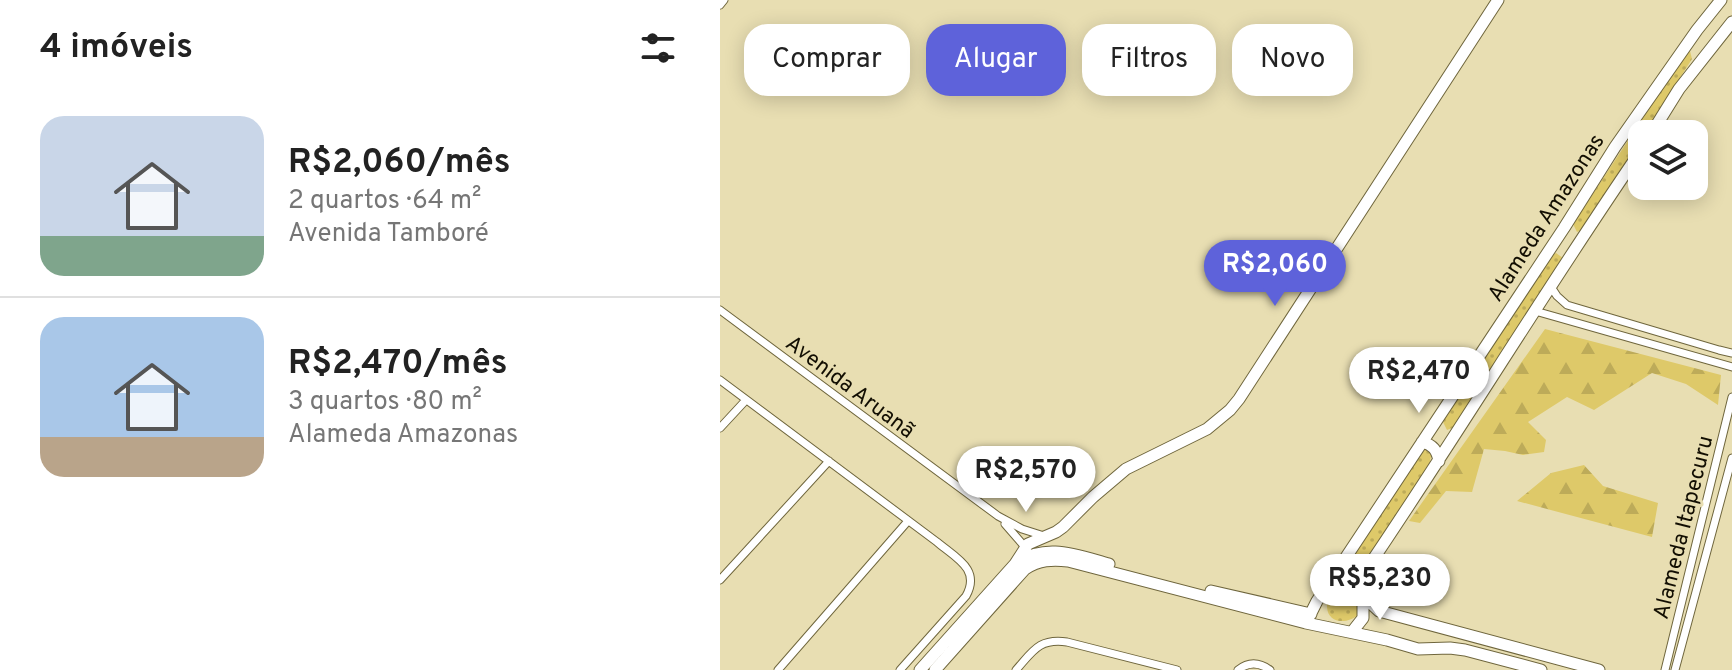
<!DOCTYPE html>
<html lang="pt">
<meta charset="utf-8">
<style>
:root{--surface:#fff;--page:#f6f6f6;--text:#222;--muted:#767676;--line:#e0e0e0;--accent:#5e62da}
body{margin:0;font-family:Overpass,sans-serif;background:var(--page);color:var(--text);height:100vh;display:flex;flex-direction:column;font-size:30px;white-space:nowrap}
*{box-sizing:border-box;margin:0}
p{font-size:26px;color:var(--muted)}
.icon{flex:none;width:44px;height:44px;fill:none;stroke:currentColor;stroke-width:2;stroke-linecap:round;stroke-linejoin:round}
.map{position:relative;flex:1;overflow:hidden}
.details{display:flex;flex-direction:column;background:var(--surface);width:720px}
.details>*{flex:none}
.banner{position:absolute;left:24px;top:24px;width:760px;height:72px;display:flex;gap:16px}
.fabs{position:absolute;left:908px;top:120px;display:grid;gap:16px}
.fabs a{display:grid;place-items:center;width:80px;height:80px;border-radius:16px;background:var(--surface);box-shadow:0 4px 20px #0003;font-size:40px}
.price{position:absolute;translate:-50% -68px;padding:0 18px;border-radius:28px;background:#fff;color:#222;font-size:26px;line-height:52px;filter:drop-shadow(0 2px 4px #0008)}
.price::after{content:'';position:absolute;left:50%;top:48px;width:24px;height:18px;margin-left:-12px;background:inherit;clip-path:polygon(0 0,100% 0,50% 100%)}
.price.current{background:var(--accent);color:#fff}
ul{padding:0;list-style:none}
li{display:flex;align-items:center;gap:24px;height:200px;padding:0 40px}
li+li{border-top:2px solid var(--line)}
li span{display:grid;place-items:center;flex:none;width:224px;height:160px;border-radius:24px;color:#555}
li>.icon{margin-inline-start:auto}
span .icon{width:96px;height:96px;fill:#fffc;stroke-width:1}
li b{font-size:34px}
h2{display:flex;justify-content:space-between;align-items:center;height:96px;padding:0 40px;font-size:34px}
.chip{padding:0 28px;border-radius:24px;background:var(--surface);box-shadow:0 4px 20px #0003;font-size:28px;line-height:72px}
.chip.current{background:var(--accent);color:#fff}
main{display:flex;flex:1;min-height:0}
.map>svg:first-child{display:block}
.grass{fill:url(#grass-dots)}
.forest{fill:url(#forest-firs)}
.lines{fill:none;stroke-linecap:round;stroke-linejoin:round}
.street-casing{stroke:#6f663d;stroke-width:9}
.secondary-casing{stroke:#6f663d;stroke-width:13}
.street{stroke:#fff;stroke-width:7}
.secondary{stroke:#fff;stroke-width:11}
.labels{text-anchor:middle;stroke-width:6;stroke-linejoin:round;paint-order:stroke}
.street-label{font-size:22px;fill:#120e02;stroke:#e8deb2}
</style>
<main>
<section class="details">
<h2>4 imóveis<svg class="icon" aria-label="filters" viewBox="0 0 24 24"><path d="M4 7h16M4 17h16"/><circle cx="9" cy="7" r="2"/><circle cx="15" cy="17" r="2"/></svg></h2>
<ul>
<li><span style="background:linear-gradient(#c9d6e8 75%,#7fa58c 0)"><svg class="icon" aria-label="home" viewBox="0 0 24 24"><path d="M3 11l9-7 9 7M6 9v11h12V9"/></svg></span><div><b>R$2,060/mês</b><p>2 quartos · 64 m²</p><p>Avenida Tamboré</p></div></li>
<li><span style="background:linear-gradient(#a9c7e8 75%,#b9a48a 0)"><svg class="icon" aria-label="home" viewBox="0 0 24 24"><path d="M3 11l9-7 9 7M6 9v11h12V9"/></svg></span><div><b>R$2,470/mês</b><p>3 quartos · 80 m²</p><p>Alameda Amazonas</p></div></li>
</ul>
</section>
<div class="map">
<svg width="1012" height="670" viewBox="0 0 1012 670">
<defs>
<pattern id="grass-dots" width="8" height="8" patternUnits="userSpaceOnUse" patternTransform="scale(2)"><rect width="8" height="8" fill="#dec969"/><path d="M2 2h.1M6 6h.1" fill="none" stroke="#bdab59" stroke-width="1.8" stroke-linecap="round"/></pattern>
<pattern id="forest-firs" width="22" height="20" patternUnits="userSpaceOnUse" patternTransform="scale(2)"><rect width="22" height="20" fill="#dec969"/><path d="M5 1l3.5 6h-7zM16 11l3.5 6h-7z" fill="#bdab59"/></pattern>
</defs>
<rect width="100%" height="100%" fill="#e8deb2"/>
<!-- grass -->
<path class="grass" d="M970,51L972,59L924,134H922V138L861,230L857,232L853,224L965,54Z
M836,253L843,258L735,427L727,430L723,422L832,255Z
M704,450L712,451L710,462L638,576L639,614C629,624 608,625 607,607C606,601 611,593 613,587Z"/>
<!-- forest -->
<path class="forest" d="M825,329L1001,375L998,405L966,384L932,373L874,410L847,397L808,422L826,440L824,452L803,455L785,451L764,449L752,492L726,491L700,523L689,521Z
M864,465L883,486L938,503L932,537L797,501L831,473Z"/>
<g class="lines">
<defs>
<path id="street" d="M0,5L4,0
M831,287L837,296L847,305L999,350L1012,353
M0,310L278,516L302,529L324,536
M815,311L1012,367
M0,380L217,542C236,558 261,569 246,596L180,670
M0,428L26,400
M285,524L305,547
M0,580L109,461
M58,670L188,521
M296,670C313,651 319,638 347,642L457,670
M518,670C528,662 539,662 550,670
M945,670L1012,397
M955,670L1012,458"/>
<path id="secondary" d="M931,134L959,89L1012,22
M702,442C713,445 717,450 719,461
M295,564L308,544L336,532L343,527L373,497L406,469L487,429L510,410L519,399L778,0
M491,591L591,614
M586,623L597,601L844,228L895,147L977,30L1001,0
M632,632L643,618V597
M200,670L295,564C325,542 356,555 389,564
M215,670L305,569C319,560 332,559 348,561L586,623L667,640L698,649L730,648L745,650L821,670
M879,670L659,611L643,596L644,578L646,570C740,431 827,287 922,149"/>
</defs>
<!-- street casing -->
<use href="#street" class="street-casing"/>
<!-- secondary casing -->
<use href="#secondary" class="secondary-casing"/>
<!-- street -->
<use href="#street" class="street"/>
<!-- secondary -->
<use href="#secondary" class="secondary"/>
</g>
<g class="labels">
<!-- street labels -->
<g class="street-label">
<text transform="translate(825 217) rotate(-57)" y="8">Alameda Amazonas</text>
<text transform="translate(131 386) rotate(37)" y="8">Avenida Aruanã</text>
<text transform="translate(962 527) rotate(-76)" y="8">Alameda Itapecuru</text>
</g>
</g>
</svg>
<div class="fabs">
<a><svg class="icon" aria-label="layers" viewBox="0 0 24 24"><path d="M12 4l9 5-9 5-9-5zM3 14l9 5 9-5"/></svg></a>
</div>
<b class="price current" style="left:555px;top:308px">R$2,060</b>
<b class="price" style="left:699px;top:415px">R$2,470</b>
<b class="price" style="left:306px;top:514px">R$2,570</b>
<b class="price" style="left:660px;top:622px">R$5,230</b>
<div class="banner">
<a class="chip">Comprar</a>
<a class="chip current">Alugar</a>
<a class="chip">Filtros</a>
<a class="chip">Novo</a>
</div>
</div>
</main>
